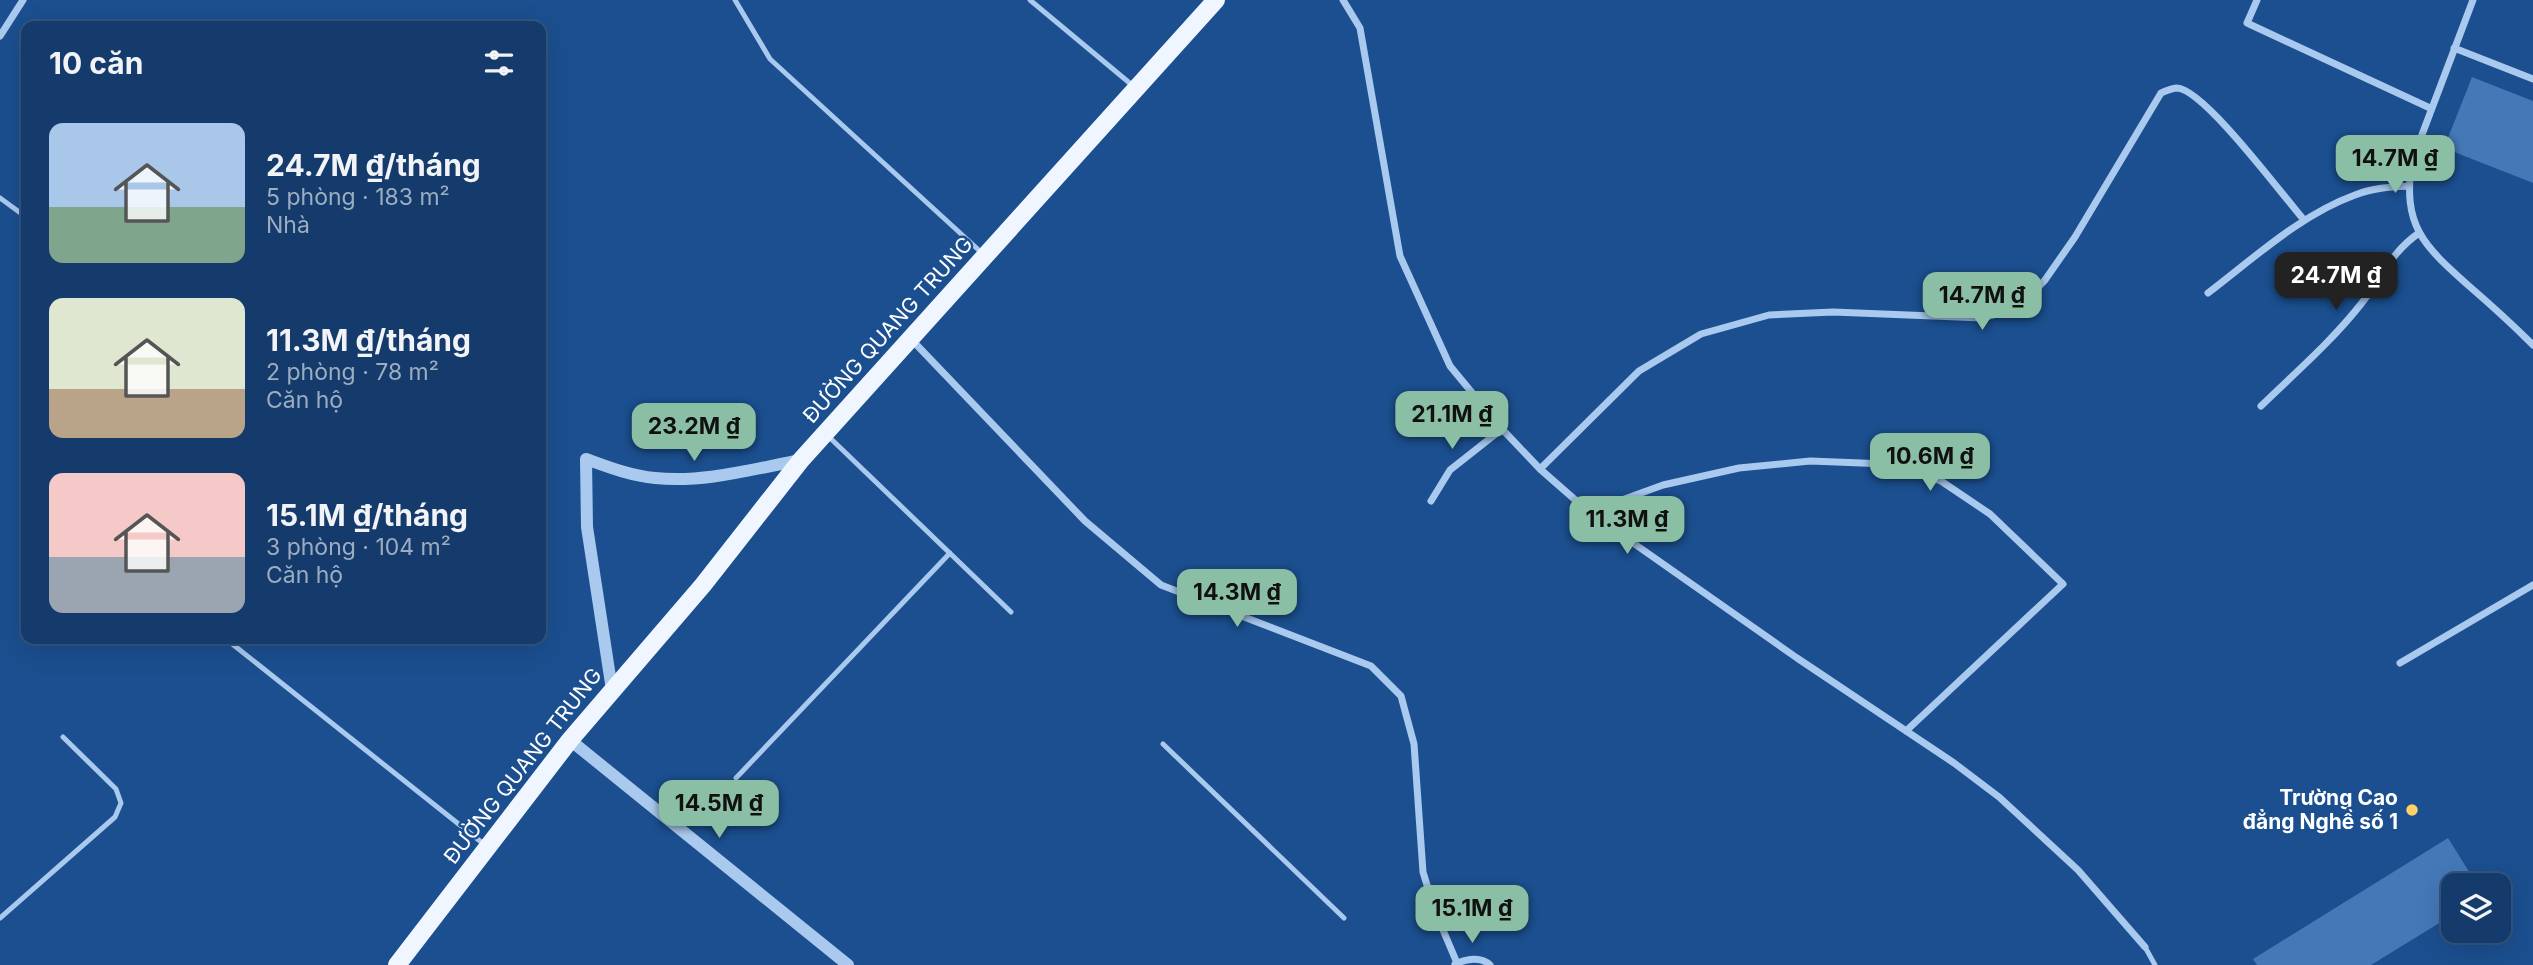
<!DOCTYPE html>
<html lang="vi">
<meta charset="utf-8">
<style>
:root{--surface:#143b6b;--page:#1d4271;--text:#f1f3f6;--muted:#9dadc1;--line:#33557e;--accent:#8abfa5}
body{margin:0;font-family:Inter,sans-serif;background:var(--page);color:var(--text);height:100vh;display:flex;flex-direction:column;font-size:26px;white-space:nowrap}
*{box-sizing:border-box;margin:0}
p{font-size:23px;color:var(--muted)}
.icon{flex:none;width:38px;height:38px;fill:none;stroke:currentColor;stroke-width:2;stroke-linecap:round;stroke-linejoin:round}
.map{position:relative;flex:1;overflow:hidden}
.drawer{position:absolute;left:21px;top:21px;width:525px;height:623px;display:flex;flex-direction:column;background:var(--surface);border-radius:14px;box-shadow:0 7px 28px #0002,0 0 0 2px var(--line)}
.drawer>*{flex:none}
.fabs{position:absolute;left:2441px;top:873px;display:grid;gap:14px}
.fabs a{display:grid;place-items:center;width:70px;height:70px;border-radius:14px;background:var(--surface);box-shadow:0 7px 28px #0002,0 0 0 2px var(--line);font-size:35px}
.price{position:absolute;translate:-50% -60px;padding:0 16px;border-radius:14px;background:var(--accent);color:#111;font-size:23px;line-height:46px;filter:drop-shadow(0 2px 4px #0008)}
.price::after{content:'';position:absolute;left:50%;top:42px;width:21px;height:16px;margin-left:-10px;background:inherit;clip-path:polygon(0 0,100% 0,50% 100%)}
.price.active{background:#222;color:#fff}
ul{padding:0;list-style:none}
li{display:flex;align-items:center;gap:21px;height:175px;padding:0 28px}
li span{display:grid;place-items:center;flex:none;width:196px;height:140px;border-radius:14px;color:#555}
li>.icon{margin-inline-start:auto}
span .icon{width:84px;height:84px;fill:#fffc;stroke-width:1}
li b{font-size:30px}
h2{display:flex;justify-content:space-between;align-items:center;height:84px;padding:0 28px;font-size:30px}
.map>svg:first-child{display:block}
.building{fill:#4478b7}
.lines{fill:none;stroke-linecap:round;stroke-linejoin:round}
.service{stroke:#a9c9ee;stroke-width:5}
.minor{stroke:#a9c9ee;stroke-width:7}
.tertiary{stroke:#a9c9ee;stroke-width:12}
.primary{stroke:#f0f6ff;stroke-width:18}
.poi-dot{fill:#ffd166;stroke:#1b4f8f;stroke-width:2.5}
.labels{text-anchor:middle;stroke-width:5;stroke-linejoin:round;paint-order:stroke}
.street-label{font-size:21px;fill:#fff;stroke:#1b4f8f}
.poi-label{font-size:21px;font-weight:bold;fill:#fff;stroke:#1b4f8f;text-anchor:end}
</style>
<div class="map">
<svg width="2533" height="965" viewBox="0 0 2533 965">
<rect width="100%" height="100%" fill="#1b4f8f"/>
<!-- building -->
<path class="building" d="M2472,77L2533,101V183L2444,148Z
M2448,838L2478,886H2454V914L2371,965H2257L2253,959Z"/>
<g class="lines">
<!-- service -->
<path class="service" d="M735,0L770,59L983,254
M1030,0L1132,85
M0,198L26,217
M827,435L1011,612
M226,639L485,845
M1163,744L1344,918
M736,778L950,553
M0,918L115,817L121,803L116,789L63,737
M2145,947L2155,965"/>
<!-- minor -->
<path class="minor" d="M1343,0L1360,28L1400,256L1450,366L1502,429L1540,469L1589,512L1797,658L1954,763L1999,797L2078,870L2145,947
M2257,0L2247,23L2430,108
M2473,0L2412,161C2402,226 2423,245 2469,286C2491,305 2512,324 2533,345
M0,36L23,0
M2454,48L2533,79
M2208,293C2254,258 2300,215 2355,195C2372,188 2390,187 2408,186
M911,339L1085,521L1161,585L1371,666L1401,696L1414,744L1423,872L1435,911L1457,963
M2261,406C2295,373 2332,341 2361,304C2382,278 2390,253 2419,233
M1540,469L1639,371L1701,334L1769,315L1833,312L1983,318L2004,312L2024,302L2045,280L2075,237L2161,93C2166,91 2172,88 2177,88C2204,89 2283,196 2304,220
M1431,501L1450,470L1502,429
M1589,512L1663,485L1739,468L1810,461L1887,464L1941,481L1990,514L2063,584L1906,731
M2400,663L2533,585
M1455,964C1466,959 1481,956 1490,965"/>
<!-- tertiary -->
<path class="tertiary" d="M612,690L587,527L586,459C608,467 631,476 655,478C704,483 753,469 801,460
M570,740L848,965"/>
<!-- primary -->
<path class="primary" d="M397,965L570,740L703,585L801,460L1216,0"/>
</g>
<!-- markers -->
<circle class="poi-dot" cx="2412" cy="810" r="7"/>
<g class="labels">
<!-- street labels -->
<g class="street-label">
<text transform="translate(888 330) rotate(-48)" y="7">ĐƯỜNG QUANG TRUNG</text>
<text transform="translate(523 766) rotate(-52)" y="7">ĐƯỜNG QUANG TRUNG</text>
</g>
<!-- poi labels -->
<g class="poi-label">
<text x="2398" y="805">Trường Cao<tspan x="2398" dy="24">đẳng Nghề số 1</tspan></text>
</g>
</g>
</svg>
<div class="fabs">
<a><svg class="icon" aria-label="layers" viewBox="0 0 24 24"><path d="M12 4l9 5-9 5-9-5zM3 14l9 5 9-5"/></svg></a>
</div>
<b class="price" style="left:2395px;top:195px">14.7M ₫</b>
<b class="price active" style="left:2336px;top:312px">24.7M ₫</b>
<b class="price" style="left:1982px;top:332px">14.7M ₫</b>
<b class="price" style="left:1452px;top:451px">21.1M ₫</b>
<b class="price" style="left:694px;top:463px">23.2M ₫</b>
<b class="price" style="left:1930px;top:493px">10.6M ₫</b>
<b class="price" style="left:1627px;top:556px">11.3M ₫</b>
<b class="price" style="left:1237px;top:629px">14.3M ₫</b>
<b class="price" style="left:719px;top:840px">14.5M ₫</b>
<b class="price" style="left:1472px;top:945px">15.1M ₫</b>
<section class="drawer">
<h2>10 căn<svg class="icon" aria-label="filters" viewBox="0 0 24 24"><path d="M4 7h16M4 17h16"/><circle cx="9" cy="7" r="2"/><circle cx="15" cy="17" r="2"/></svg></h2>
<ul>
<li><span style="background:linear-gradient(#a9c7e8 60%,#7fa58c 0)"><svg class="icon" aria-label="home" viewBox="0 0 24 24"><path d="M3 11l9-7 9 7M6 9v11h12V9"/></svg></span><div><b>24.7M ₫/tháng</b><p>5 phòng · 183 m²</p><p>Nhà</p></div></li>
<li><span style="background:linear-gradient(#dfe7d0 65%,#b9a48a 0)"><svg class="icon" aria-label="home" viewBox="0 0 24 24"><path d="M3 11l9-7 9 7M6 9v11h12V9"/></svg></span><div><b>11.3M ₫/tháng</b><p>2 phòng · 78 m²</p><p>Căn hộ</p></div></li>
<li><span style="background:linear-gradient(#f6c9c9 60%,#9aa5b1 0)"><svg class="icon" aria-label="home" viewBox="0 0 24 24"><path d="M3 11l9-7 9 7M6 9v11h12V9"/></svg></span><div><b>15.1M ₫/tháng</b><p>3 phòng · 104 m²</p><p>Căn hộ</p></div></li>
</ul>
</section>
</div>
